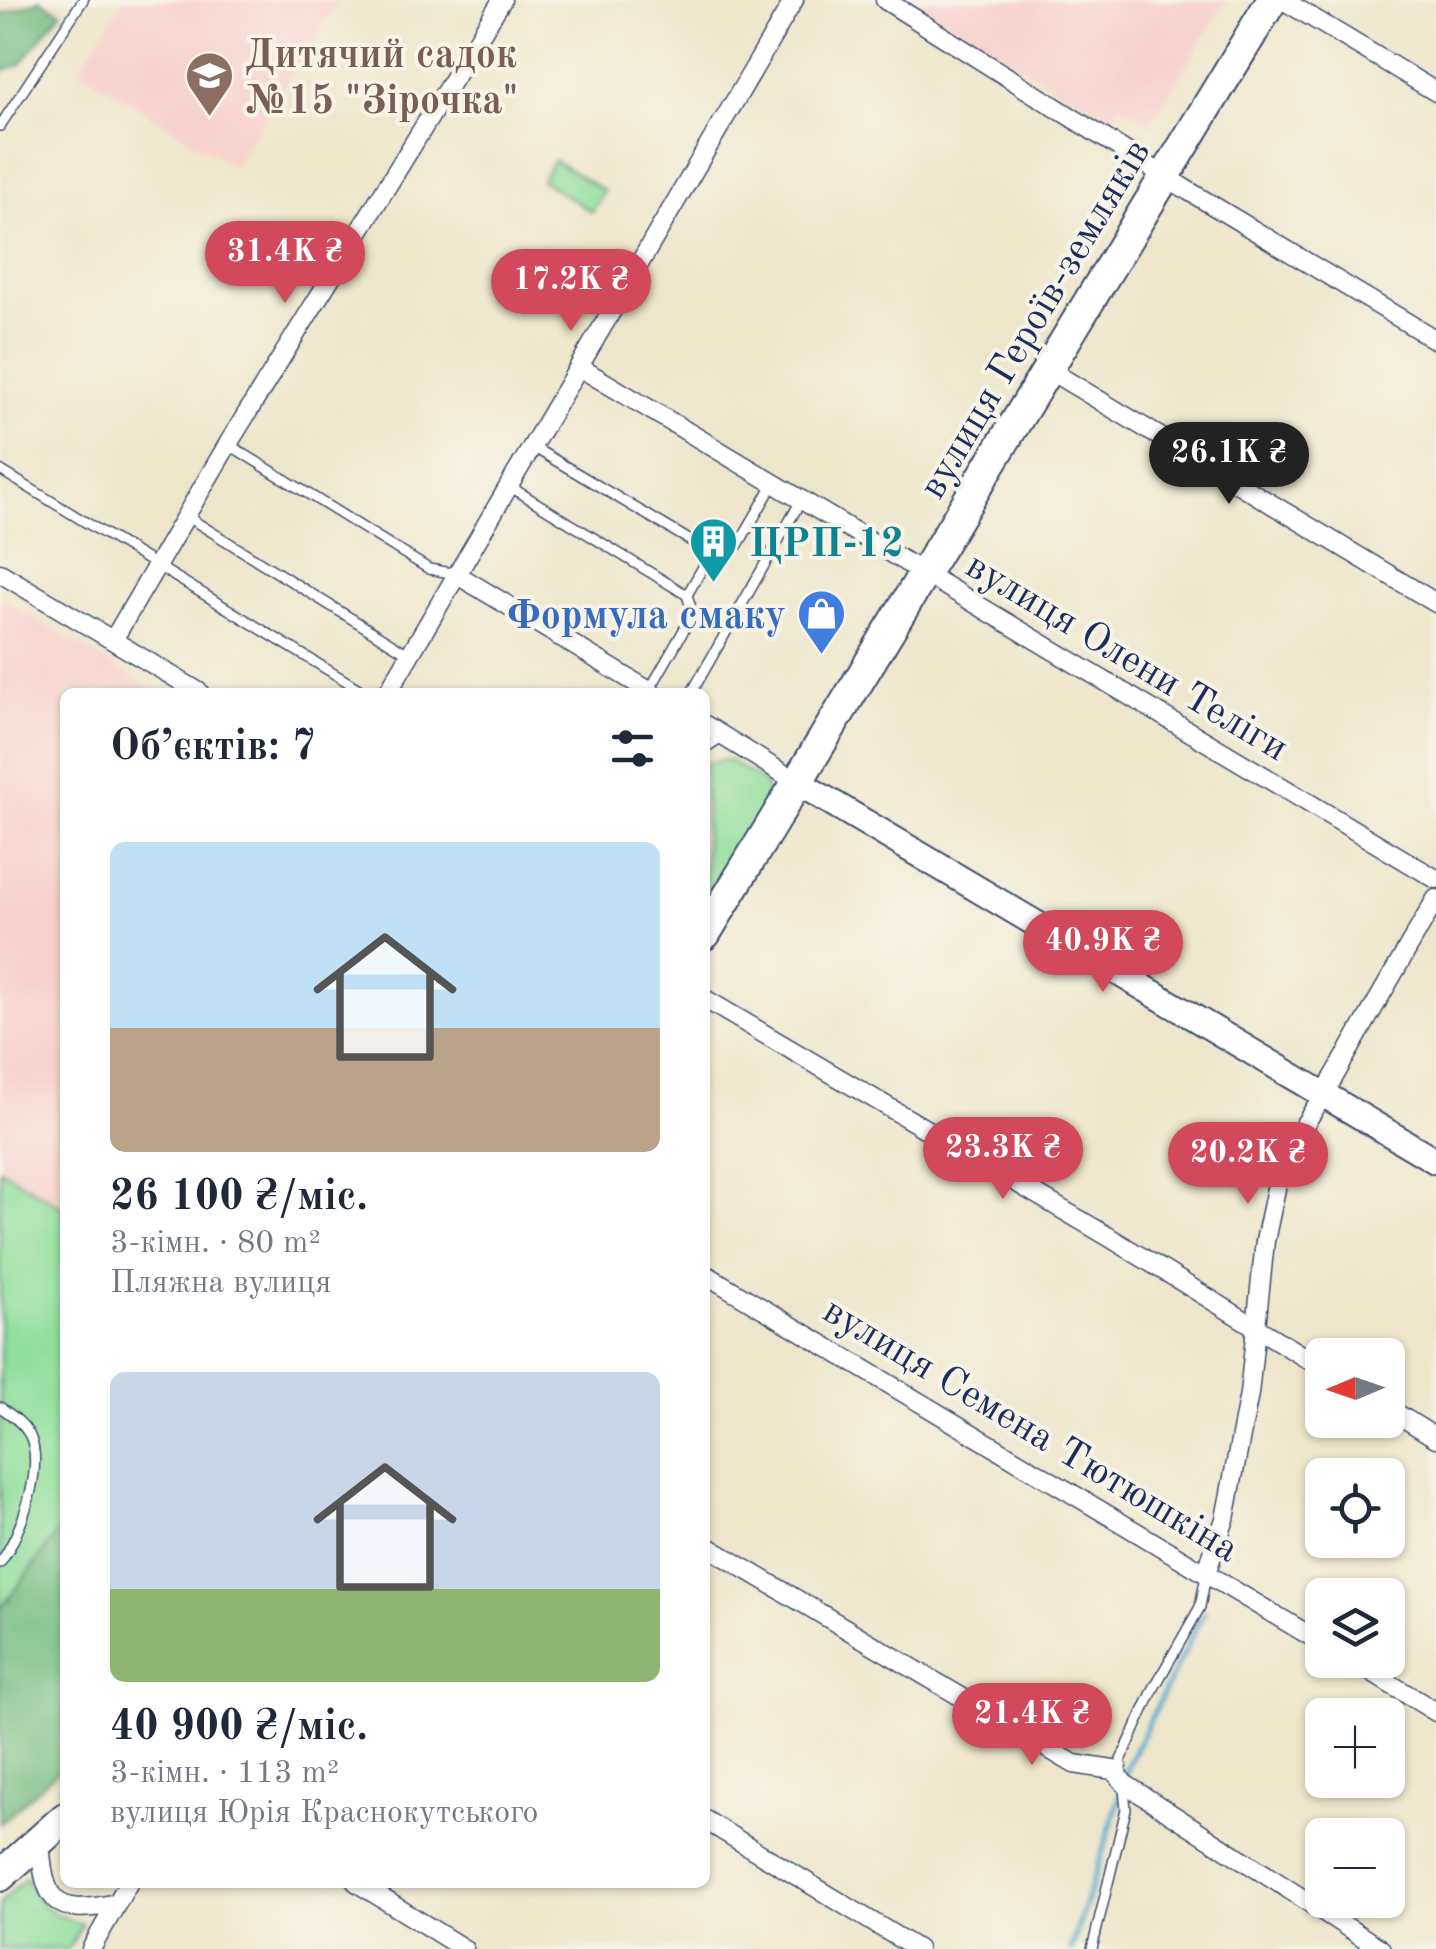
<!DOCTYPE html>
<html lang="uk">
<meta charset="utf-8">
<style>
:root{--surface:#fff;--page:#f2f2f3;--text:#1f2937;--muted:#747a83;--accent:#d1495b}
body{margin:0;font-family:"Old Standard TT",serif;background:var(--page);color:var(--text);height:100vh;display:flex;flex-direction:column;font-size:38px;white-space:nowrap}
*{box-sizing:border-box;margin:0}
p{font-size:32px;color:var(--muted)}
.icon{flex:none;width:55px;height:55px;fill:none;stroke:currentColor;stroke-width:2;stroke-linecap:round;stroke-linejoin:round}
.map{position:relative;flex:1;overflow:hidden}
.sheet{position:absolute;left:60px;top:688px;width:650px;height:1200px;display:flex;flex-direction:column;background:var(--surface);border-radius:15px;box-shadow:0 2px 8px #0004}
.sheet>*{flex:none}
.needle{width:65px;rotate:268deg}
.controls{position:absolute;left:1305px;top:1338px;display:grid;gap:20px}
.controls a{display:grid;place-items:center;width:100px;height:100px;border-radius:15px;background:var(--surface);box-shadow:0 2px 8px #0004;font-size:50px}
.price{position:absolute;translate:-50% -85px;padding:0 22px;border-radius:35px;background:var(--accent);color:#fff;font-size:32px;line-height:65px;filter:drop-shadow(0 2px 5px #0008)}
.price::after{content:'';position:absolute;left:50%;top:60px;width:30px;height:22px;margin-left:-15px;background:inherit;clip-path:polygon(0 0,100% 0,50% 100%)}
.price.current{background:#222;color:#fff}
ul{padding:0;list-style:none}
li{display:grid;align-content:center;gap:20px;height:530px;padding:0 50px}
li span{display:grid;place-items:center;height:310px;border-radius:15px;color:#555}
li>.icon{margin-inline-start:auto}
span .icon{width:180px;height:180px;fill:#fffc;stroke-width:1}
li b{font-size:42px}
h2{display:flex;justify-content:space-between;align-items:center;height:120px;padding:0 50px;font-size:42px}
.map>svg:first-child{display:block}
.built{fill:#f7d0cd}
.green{fill:#92df9d;stroke:#56877e;stroke-width:2.5}
.forest{fill:#75be84;stroke:#487671;stroke-width:2.5}
.lines{fill:none;stroke-linecap:round;stroke-linejoin:round}
.stream{stroke:#55aad1;stroke-width:5}
.lane-casing{stroke:#3b4a6e;stroke-width:12}
.street-casing{stroke:#3b4a6e;stroke-width:21}
.secondary-casing{stroke:#3b4a6e;stroke-width:29}
.primary-casing{stroke:#3b4a6e;stroke-width:34}
.lane{stroke:#fff;stroke-width:9}
.street{stroke:#fff;stroke-width:18}
.secondary{stroke:#fff;stroke-width:25}
.primary{stroke:#fff;stroke-width:30}
.labels{text-anchor:middle;stroke-width:8;stroke-linejoin:round;paint-order:stroke}
.education-label{font-size:40px;font-weight:bold;fill:#785e54;stroke:#f7f3e8;text-anchor:start}
.street-label{font-size:40px;fill:#1b2f5e;stroke:#f7f3e8}
.culture-label{font-size:40px;font-weight:bold;fill:#0d838f;stroke:#f7f3e8;text-anchor:start}
.shop-label{font-size:40px;font-weight:bold;fill:#366cbe;stroke:#f7f3e8;text-anchor:end}
</style>
<div class="map">
<svg width="1436" height="1949" viewBox="0 0 1436 1949">
<rect width="100%" height="100%" fill="#f7f3e8"/>
<filter id="ink" filterUnits="userSpaceOnUse"><feTurbulence type="fractalNoise" baseFrequency=".01" numOctaves="2"/><feDisplacementMap in="SourceGraphic" scale="20" xChannelSelector="R" yChannelSelector="G"/><feConvolveMatrix kernelMatrix="1 2 1 2 8 2 1 2 1" color-interpolation-filters="sRGB"/></filter>
<filter id="wash" filterUnits="userSpaceOnUse"><feTurbulence type="fractalNoise" baseFrequency=".0048" numOctaves="4" result="noise"/><feDisplacementMap in="SourceGraphic" scale="40" xChannelSelector="R" yChannelSelector="G"/><feGaussianBlur stdDeviation="2.25" result="paint"/><feColorMatrix in="noise" values="0 0 0 0 0 0 0 0 0 0 0 0 0 0 0 0 0 1.4 0 .05"/><feComposite in="paint" operator="in"/></filter>
<g filter="url(#wash)">
<rect width="100%" height="100%" fill="#eee6cb"/>
<!-- built -->
<path class="built" d="M123,0H338L234,167L79,70Z
M912,0H1227L1151,124L1120,105L1110,121Z
M0,598L157,692H65V1209L0,1169Z"/>
<!-- green -->
<path class="green" d="M554,160L604,191L592,212L541,180Z
M721,760L730,761L764,782L770,801L705,909V764Z
M0,1169L65,1209V1764L0,1807Z
M26,1878C37,1906 54,1916 82,1924L68,1949H0V1903Z"/>
<!-- forest -->
<path class="forest" d="M41,0L61,12L20,65L5,69L0,76V15Z
M65,1523V1764L0,1824V1610Z"/>
<g class="lines">
<!-- stream -->
<path class="stream" d="M1125,1775L1128,1764L1204,1612
M1071,1949L1122,1791"/>
</g>
</g>
<g filter="url(#ink)">
<g class="lines">
<defs>
<path id="lane" d="M0,126L83,0
M228,444L429,569L456,574
M533,447L711,553L738,545L774,483
M0,470L364,692
M509,486L687,595L693,614L649,691
M186,516L410,655
M687,595L711,553
M692,692L802,499
M705,749L722,738
M0,1407C11,1415 22,1422 29,1434C46,1467 20,1536 0,1563
M1092,1949L1126,1809L1121,1760L1154,1688L1200,1607L1206,1575"/>
<path id="street" d="M885,0L1187,190L1436,340
M1283,0L1436,92
M579,367L1436,879
M1049,370L1436,603
M0,573L199,692
M456,574L651,692
M113,640L228,444L502,0
M388,692L794,0
M705,725L797,782
M705,999L1109,1237L1322,1368
M705,1274L1322,1643
M1388,1408L1436,1438
M705,1545L1074,1764L1113,1770L1125,1784L1381,1949
M1206,1573L1225,1519L1249,1394L1265,1241L1282,1160L1324,1094L1436,899
M1351,1660L1436,1712
M705,1820L917,1949
M40,1840C44,1902 53,1917 117,1903
M356,1882L464,1949
M91,1949L129,1882"/>
<path id="secondary" d="M797,782L1436,1161"/>
<path id="primary" d="M705,934L1272,0
M0,1876L65,1818"/>
</defs>
<!-- lane casing -->
<use href="#lane" class="lane-casing"/>
<!-- street casing -->
<use href="#street" class="street-casing"/>
<!-- secondary casing -->
<use href="#secondary" class="secondary-casing"/>
<!-- primary casing -->
<use href="#primary" class="primary-casing"/>
<!-- lane -->
<use href="#lane" class="lane"/>
<!-- street -->
<use href="#street" class="street"/>
<!-- secondary -->
<use href="#secondary" class="secondary"/>
<!-- primary -->
<use href="#primary" class="primary"/>
</g>
</g>
<!-- icons -->
<defs>
<symbol id="school-pin" viewBox="-11 -11 22 30"><path d="M0 17L-7.5 6A9.5 9.5 0 1 1 7.5 6Z" fill="#8d6e63" stroke="#f7f3e8"/><path d="M0-5L7-2L0 1L-7-2ZM-4 1L0 2.5L4 1V4Q0 6-4 4Z" fill="#fff"/></symbol>
<symbol id="building-pin" viewBox="-11 -11 22 30"><path d="M0 17L-7.5 6A9.5 9.5 0 1 1 7.5 6Z" fill="#0f9aa8" stroke="#f7f3e8"/><path d="M-4-6H4V6H1V3H-1V6H-4ZM-2.5-4.3h1.7v1.8h-1.7ZM.8-4.3h1.7v1.8H.8ZM-2.5-1h1.7V.8h-1.7ZM.8-1h1.7V.8H.8Z" fill="#fff"/></symbol>
<symbol id="shop-pin" viewBox="-11 -11 22 30"><path d="M0 17L-7.5 6A9.5 9.5 0 1 1 7.5 6Z" fill="#3f7fe0" stroke="#f7f3e8"/><path d="M-5-2.5h2.3a2.7 3.5 0 0 1 5.4 0H5L5.5 6h-11ZM-1.5-2.5h3a1.5 2.3 0 0 0-3 0Z" fill="#fff"/></symbol>
</defs>
<g fill-rule="evenodd">
<use href="#school-pin" x="182" y="48" width="55" height="75"/>
<use href="#building-pin" x="686" y="514" width="55" height="75"/>
<use href="#shop-pin" x="794" y="586" width="55" height="75"/>
</g>
<g class="labels">
<!-- education labels -->
<g class="education-label">
<text x="245" y="67">Дитячий садок<tspan x="245" dy="46">№15 "Зірочка"</tspan></text>
</g>
<!-- street labels -->
<g class="street-label">
<text transform="translate(1033 318) rotate(-59)" y="14">вулиця Героїв-земляків</text>
<text transform="translate(1128 655) rotate(31)" y="14">вулиця Олени Теліги</text>
<text transform="translate(1032 1428) rotate(31)" y="14">вулиця Семена Тютюшкіна</text>
</g>
<!-- culture labels -->
<g class="culture-label">
<text x="749" y="556">ЦРП-12</text>
</g>
<!-- shop labels -->
<g class="shop-label">
<text x="786" y="628">Формула смаку</text>
</g>
</g>
</svg>
<div class="controls">
<a><svg class="needle" viewBox="-14 -14 28 28"><path d="M0-13l5 13h-10z" fill="#e53935"/><path d="M0 13l5-13h-10z" fill="#747a83"/></svg></a>
<a><svg class="icon" aria-label="locate" viewBox="0 0 24 24"><circle cx="12" cy="12" r="6"/><path d="M12 2v4M12 18v4M2 12h4M18 12h4"/></svg></a>
<a><svg class="icon" aria-label="layers" viewBox="0 0 24 24"><path d="M12 4l9 5-9 5-9-5zM3 14l9 5 9-5"/></svg></a>
<a>+</a>
<a>−</a>
</div>
<b class="price" style="left:285px;top:306px">31.4K ₴</b>
<b class="price" style="left:571px;top:334px">17.2K ₴</b>
<b class="price current" style="left:1229px;top:507px">26.1K ₴</b>
<b class="price" style="left:1103px;top:995px">40.9K ₴</b>
<b class="price" style="left:1003px;top:1202px">23.3K ₴</b>
<b class="price" style="left:1248px;top:1207px">20.2K ₴</b>
<b class="price" style="left:1032px;top:1768px">21.4K ₴</b>
<section class="sheet">
<h2>Об’єктів: 7<svg class="icon" aria-label="filters" viewBox="0 0 24 24"><path d="M4 7h16M4 17h16"/><circle cx="9" cy="7" r="2"/><circle cx="15" cy="17" r="2"/></svg></h2>
<ul>
<li><span style="background:linear-gradient(#bfe0f5 60%,#b9a48a 0)"><svg class="icon" aria-label="home" viewBox="0 0 24 24"><path d="M3 11l9-7 9 7M6 9v11h12V9"/></svg></span><div><b>26 100 ₴/міс.</b><p>3-кімн. · 80 m²</p><p>Пляжна вулиця</p></div></li>
<li><span style="background:linear-gradient(#c9d6e8 70%,#8fb573 0)"><svg class="icon" aria-label="home" viewBox="0 0 24 24"><path d="M3 11l9-7 9 7M6 9v11h12V9"/></svg></span><div><b>40 900 ₴/міс.</b><p>3-кімн. · 113 m²</p><p>вулиця Юрія Краснокутського</p></div></li>
</ul>
</section>
</div>
